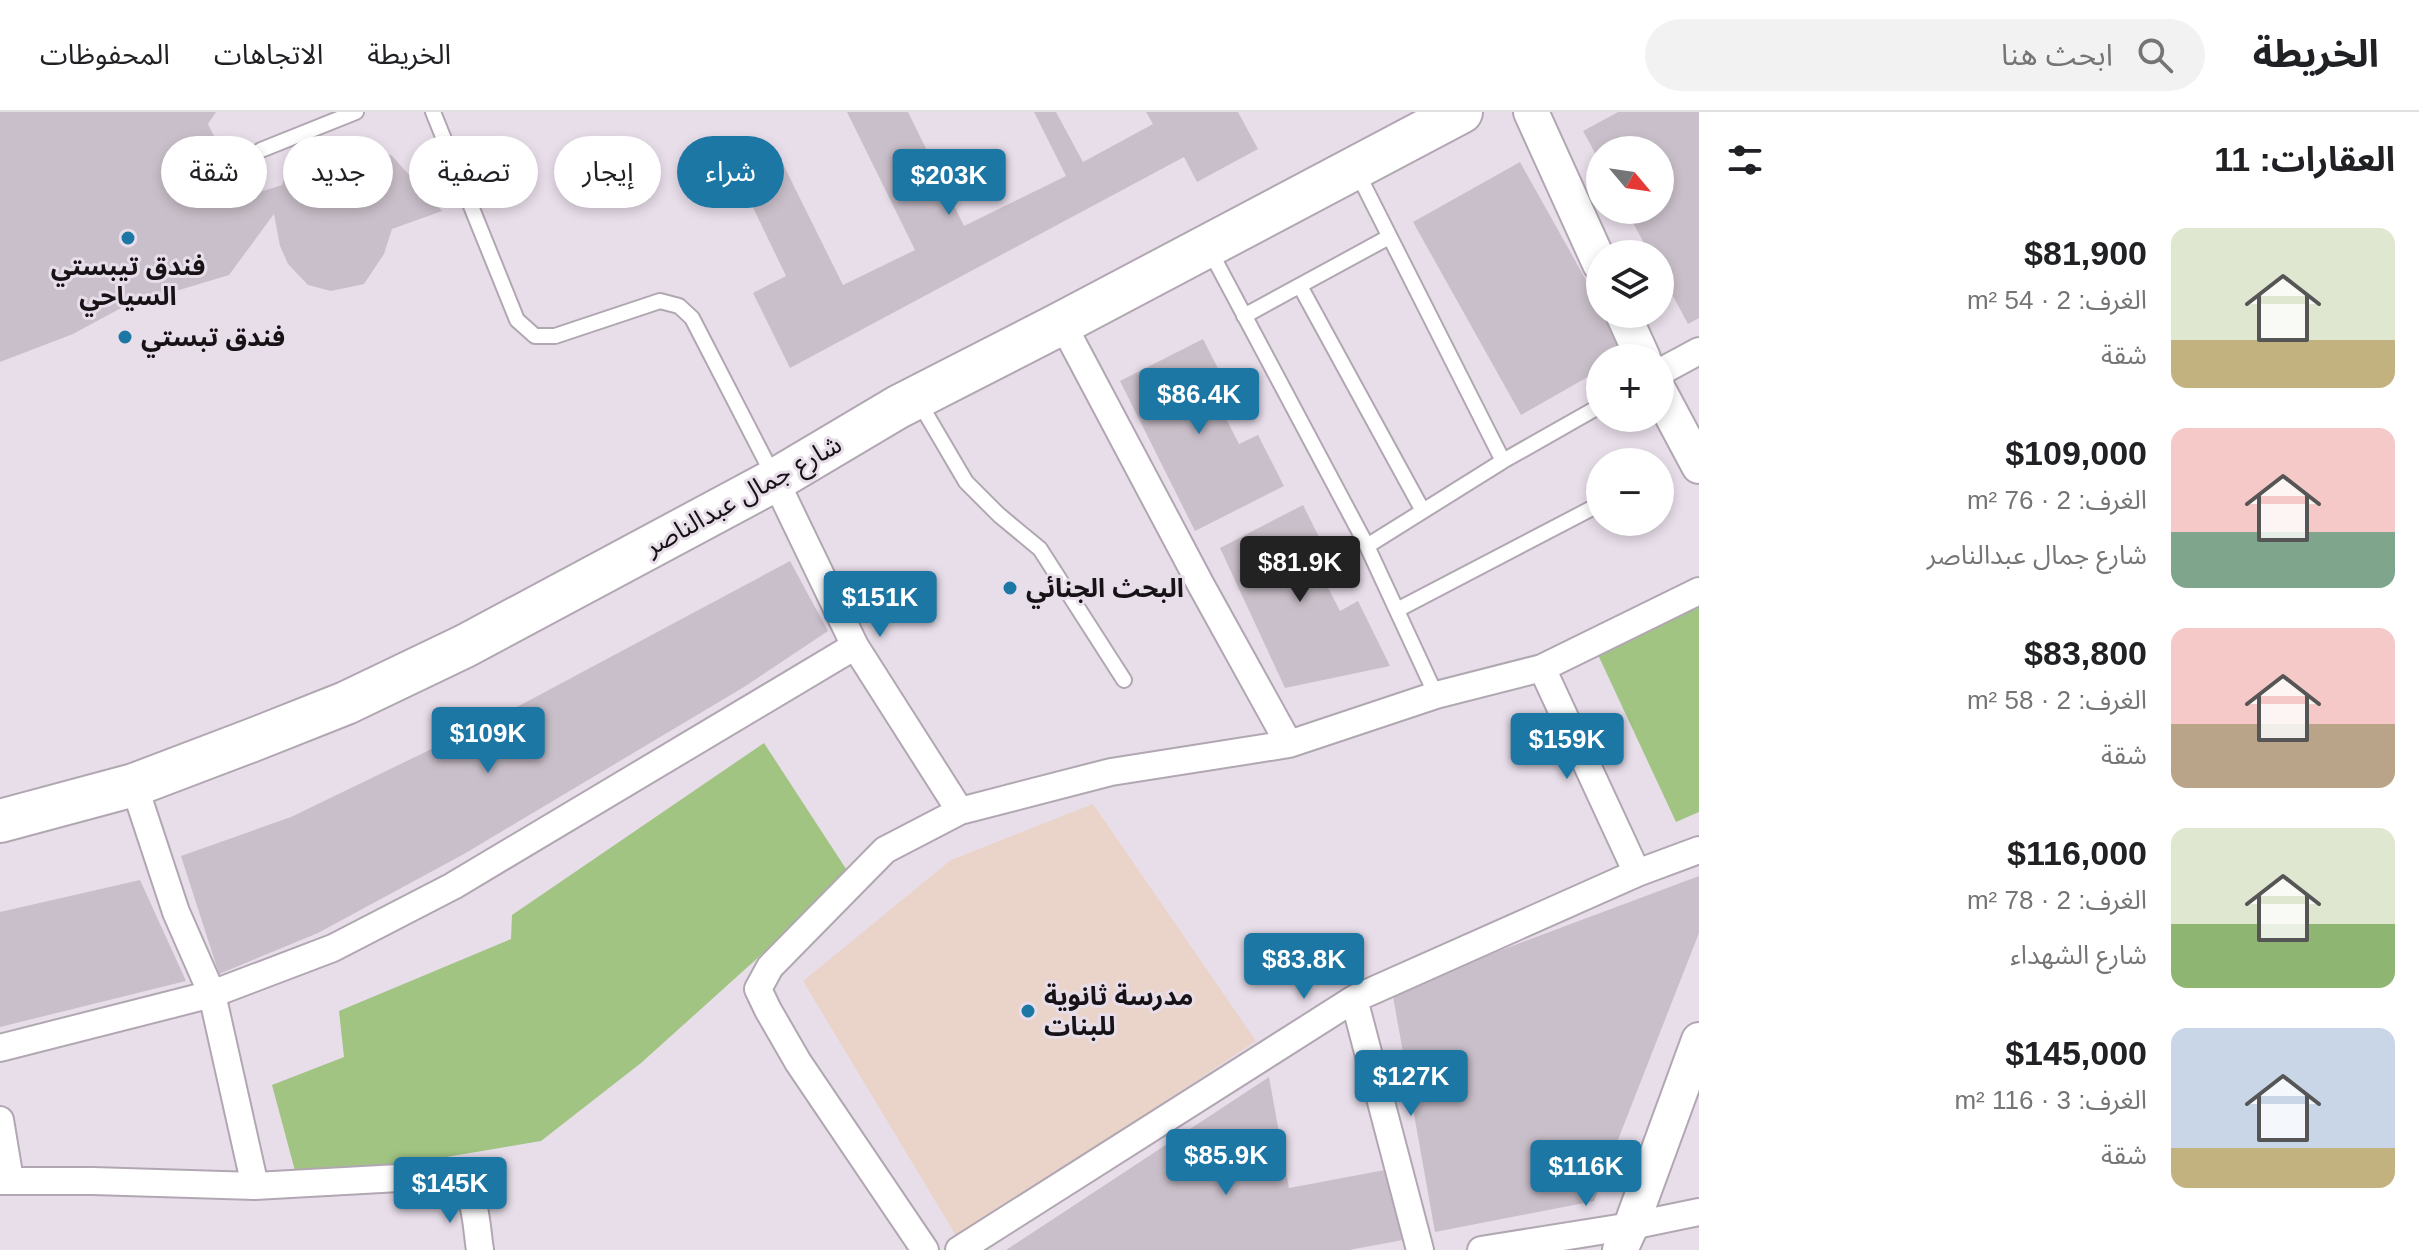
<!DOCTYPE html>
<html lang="ar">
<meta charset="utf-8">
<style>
:root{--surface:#fff;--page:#f2f2f2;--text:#202124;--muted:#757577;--line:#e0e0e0;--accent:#1c77a5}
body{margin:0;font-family:Helvetica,"Noto Sans Arabic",sans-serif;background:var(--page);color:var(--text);direction:rtl;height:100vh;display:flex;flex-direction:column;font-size:30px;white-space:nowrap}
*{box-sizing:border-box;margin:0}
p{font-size:26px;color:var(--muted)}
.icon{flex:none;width:44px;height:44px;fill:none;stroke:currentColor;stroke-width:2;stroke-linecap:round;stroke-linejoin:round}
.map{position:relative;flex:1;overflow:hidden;direction:ltr}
.drawer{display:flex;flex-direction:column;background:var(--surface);width:720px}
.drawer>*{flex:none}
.top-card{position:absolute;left:24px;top:24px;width:760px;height:72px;direction:rtl;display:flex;gap:16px}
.needle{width:52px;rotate:119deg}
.fabs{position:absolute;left:1586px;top:24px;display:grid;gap:16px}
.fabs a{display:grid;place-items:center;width:88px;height:88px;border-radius:50%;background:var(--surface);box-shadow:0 4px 12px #0003;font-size:40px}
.price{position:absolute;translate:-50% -68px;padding:0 18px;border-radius:8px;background:var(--accent);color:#fff;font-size:26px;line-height:52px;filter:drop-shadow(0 2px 4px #0008)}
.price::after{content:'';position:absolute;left:50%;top:48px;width:24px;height:18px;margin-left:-12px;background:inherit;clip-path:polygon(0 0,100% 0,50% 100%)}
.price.current{background:#222;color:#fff}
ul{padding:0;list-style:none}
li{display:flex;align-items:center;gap:24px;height:200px;padding:0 24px}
li span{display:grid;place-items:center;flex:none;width:224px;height:160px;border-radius:16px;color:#555}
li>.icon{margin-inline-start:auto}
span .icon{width:96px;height:96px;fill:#fffc;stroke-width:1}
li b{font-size:34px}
h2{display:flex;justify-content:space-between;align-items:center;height:96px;padding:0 24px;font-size:34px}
.tag{padding:0 28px;border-radius:36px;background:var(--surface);box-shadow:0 4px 12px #0003;font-size:28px;line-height:72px}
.tag.current{background:var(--accent);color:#fff}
header{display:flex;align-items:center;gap:48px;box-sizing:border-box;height:112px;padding:0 40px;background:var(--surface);border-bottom:2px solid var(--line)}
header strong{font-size:38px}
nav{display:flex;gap:44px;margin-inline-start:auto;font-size:28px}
.search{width:560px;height:72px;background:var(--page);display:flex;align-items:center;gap:20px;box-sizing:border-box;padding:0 28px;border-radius:44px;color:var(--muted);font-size:30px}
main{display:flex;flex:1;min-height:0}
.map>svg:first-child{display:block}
.education{fill:#ead3c8}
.green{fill:#a1c483}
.building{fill:#c9bfca}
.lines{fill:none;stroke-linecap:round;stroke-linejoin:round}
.service-casing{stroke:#b1a7b2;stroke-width:18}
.minor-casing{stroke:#b1a7b2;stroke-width:30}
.tertiary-casing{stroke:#b1a7b2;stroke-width:38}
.primary-casing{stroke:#b1a7b2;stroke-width:46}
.service{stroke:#fff;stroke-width:14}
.minor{stroke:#fff;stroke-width:26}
.tertiary{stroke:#fff;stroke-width:34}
.primary{stroke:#fff;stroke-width:42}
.poi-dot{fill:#1c77a5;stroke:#e8deea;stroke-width:3}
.labels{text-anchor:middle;stroke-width:6;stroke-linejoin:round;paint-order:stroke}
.poi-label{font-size:26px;font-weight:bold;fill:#161216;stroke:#e8deea;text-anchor:start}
.street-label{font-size:26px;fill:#161216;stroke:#e8deea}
</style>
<header>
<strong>الخريطة</strong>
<div class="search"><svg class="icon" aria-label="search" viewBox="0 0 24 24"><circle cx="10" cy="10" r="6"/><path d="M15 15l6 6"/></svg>ابحث هنا</div>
<nav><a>الخريطة</a><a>الاتجاهات</a><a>المحفوظات</a></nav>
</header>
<main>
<section class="drawer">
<h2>العقارات: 11<svg class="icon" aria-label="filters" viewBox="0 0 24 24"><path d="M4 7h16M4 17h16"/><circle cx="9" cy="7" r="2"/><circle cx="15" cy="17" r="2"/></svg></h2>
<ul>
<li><span style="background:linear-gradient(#dfe7d0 70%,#c2b280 0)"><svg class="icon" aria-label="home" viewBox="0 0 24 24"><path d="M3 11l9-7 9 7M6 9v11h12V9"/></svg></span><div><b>$81,900</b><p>الغرف: 2 · 54 m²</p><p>شقة</p></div></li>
<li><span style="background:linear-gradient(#f6c9c9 65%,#7fa58c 0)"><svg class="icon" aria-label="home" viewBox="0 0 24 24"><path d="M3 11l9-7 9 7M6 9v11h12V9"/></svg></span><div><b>$109,000</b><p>الغرف: 2 · 76 m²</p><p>شارع جمال عبدالناصر</p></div></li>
<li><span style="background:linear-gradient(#f6c9c9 60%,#b9a48a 0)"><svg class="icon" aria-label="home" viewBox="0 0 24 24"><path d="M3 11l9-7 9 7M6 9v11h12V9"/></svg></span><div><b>$83,800</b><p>الغرف: 2 · 58 m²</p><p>شقة</p></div></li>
<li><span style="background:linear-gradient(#dfe7d0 60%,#8fb573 0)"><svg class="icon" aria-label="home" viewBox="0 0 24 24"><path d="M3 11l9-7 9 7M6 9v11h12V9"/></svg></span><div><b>$116,000</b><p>الغرف: 2 · 78 m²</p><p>شارع الشهداء</p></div></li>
<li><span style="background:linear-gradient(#c9d6e8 75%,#c2b280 0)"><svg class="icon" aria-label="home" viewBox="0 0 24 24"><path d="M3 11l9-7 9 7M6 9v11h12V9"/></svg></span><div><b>$145,000</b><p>الغرف: 3 · 116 m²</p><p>شقة</p></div></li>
</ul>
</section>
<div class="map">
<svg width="1699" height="1138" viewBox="0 0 1699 1138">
<rect width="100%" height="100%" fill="#e8deea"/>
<!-- education -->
<path class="education" d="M1093,692L1256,929L958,1127L803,869L951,748Z"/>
<!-- green -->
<path class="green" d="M1699,486V700L1676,710L1593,532Z
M764,631L850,763L641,951L541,1029L298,1070L272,973L344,945L339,899L511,827L512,803Z"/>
<!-- building -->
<path class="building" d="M0,0H216L208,12L220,36L234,32L253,82L282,73L286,62L310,41L335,28L366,33L392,44L442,99L392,117L384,142L364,172L331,179L308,173L288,152L280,134L274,102L229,163L123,195L73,222L0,250Z
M847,0H908L964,114L1066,64L1034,0H1056L1083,50L1153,12L1146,0H1238L1258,37L1197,70L1184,45L790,256L753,181L786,164L734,56L775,36L843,173L915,138Z
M1618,0H1699V206L1688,212L1660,160V142H1650L1626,98H1660V38H1600V50L1583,19Z
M1520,50L1600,193V202H1605L1628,243L1622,246H1600V258L1521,303L1413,110Z
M1203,227L1231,282L1217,289L1239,332L1258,323L1284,374L1195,419L1120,269Z
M1303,393L1331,449L1318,456L1340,499L1358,489L1390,554L1285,576L1220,436Z
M790,449L828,519L744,575L464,742L318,821L219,862L181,744L291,705L504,602Z
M1699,764V821L1594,1089L1435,1120L1392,879Z
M140,768L186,869L0,915V800Z
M1269,965L1289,1076L1390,1057L1403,1128L1349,1138H1006Z"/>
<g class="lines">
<defs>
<path id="service" d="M433,0L517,208L535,224H555L660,189L679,194L692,206L774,365
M261,38L356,0
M1357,60L1503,349
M1209,137L1367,434L1436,583
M1300,174L1423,399
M1244,204L1389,125
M919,290L966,370L999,403L1040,437L1124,568
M1367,434L1503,349L1600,294
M1397,498L1600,392"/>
<path id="minor" d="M1062,211L1201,473L1289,632
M1660,260L1699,239
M775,368L855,534L960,699
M1542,556L1637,761
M134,673L176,800L212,882L255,1074
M1354,887L1420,1138
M0,936L212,882L333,836L453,774L855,534
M0,1008L10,1068
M0,1069H93L255,1074L453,1063C477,1075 476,1114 480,1138
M925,1138L798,950L768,898L758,877L770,855L885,738L960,699L1111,660L1289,632L1436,583L1542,556L1699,479
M959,1138L1354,887L1637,761L1699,738
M1481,1138L1631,1114L1699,1100"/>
<path id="tertiary" d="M1531,0L1600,152
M1623,202L1643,246
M1660,281L1699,354
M1620,1138L1631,1114L1699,928"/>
<path id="primary" d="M0,709L134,673L250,629L346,591L465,534L775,368L898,295L1062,211L1461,0"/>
</defs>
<!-- service casing -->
<use href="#service" class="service-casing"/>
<!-- minor casing -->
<use href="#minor" class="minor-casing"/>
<!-- tertiary casing -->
<use href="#tertiary" class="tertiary-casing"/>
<!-- primary casing -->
<use href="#primary" class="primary-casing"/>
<!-- service -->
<use href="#service" class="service"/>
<!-- minor -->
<use href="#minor" class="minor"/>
<!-- tertiary -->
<use href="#tertiary" class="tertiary"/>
<!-- primary -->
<use href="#primary" class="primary"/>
</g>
<!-- markers -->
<g class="poi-dot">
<circle cx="128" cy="126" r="8"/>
<circle cx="125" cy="225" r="8"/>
<circle cx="1010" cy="476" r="8"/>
<circle cx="1028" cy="899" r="8"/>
</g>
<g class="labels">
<!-- poi labels -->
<g class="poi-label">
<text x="128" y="163" text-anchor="middle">فندق تيبستي<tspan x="128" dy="30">السياحي</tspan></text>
<text x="141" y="234">فندق تبستي</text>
<text x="1026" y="485">البحث الجنائي</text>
<text x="1044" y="893">مدرسة ثانوية<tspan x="1044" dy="30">للبنات</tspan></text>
</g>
<!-- street labels -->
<g class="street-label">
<text transform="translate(743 383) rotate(-29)" y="9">شارع جمال عبدالناصر</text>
</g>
</g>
</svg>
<div class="fabs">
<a><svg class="needle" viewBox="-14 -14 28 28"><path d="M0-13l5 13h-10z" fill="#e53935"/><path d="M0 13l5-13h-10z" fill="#757577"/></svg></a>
<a><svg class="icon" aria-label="layers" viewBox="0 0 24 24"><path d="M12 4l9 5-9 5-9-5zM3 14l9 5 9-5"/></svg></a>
<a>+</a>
<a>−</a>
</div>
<b class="price" style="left:949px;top:105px">$203K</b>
<b class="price" style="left:1199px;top:324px">$86.4K</b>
<b class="price current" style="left:1300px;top:492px">$81.9K</b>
<b class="price" style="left:880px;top:527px">$151K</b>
<b class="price" style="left:488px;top:663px">$109K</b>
<b class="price" style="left:1567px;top:669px">$159K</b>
<b class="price" style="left:1304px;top:889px">$83.8K</b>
<b class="price" style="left:1411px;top:1006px">$127K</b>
<b class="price" style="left:1226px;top:1085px">$85.9K</b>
<b class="price" style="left:1586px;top:1096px">$116K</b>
<b class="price" style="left:450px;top:1113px">$145K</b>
<div class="top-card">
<a class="tag current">شراء</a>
<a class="tag">إيجار</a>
<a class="tag">تصفية</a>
<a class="tag">جديد</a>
<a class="tag">شقة</a>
</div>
</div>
</main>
